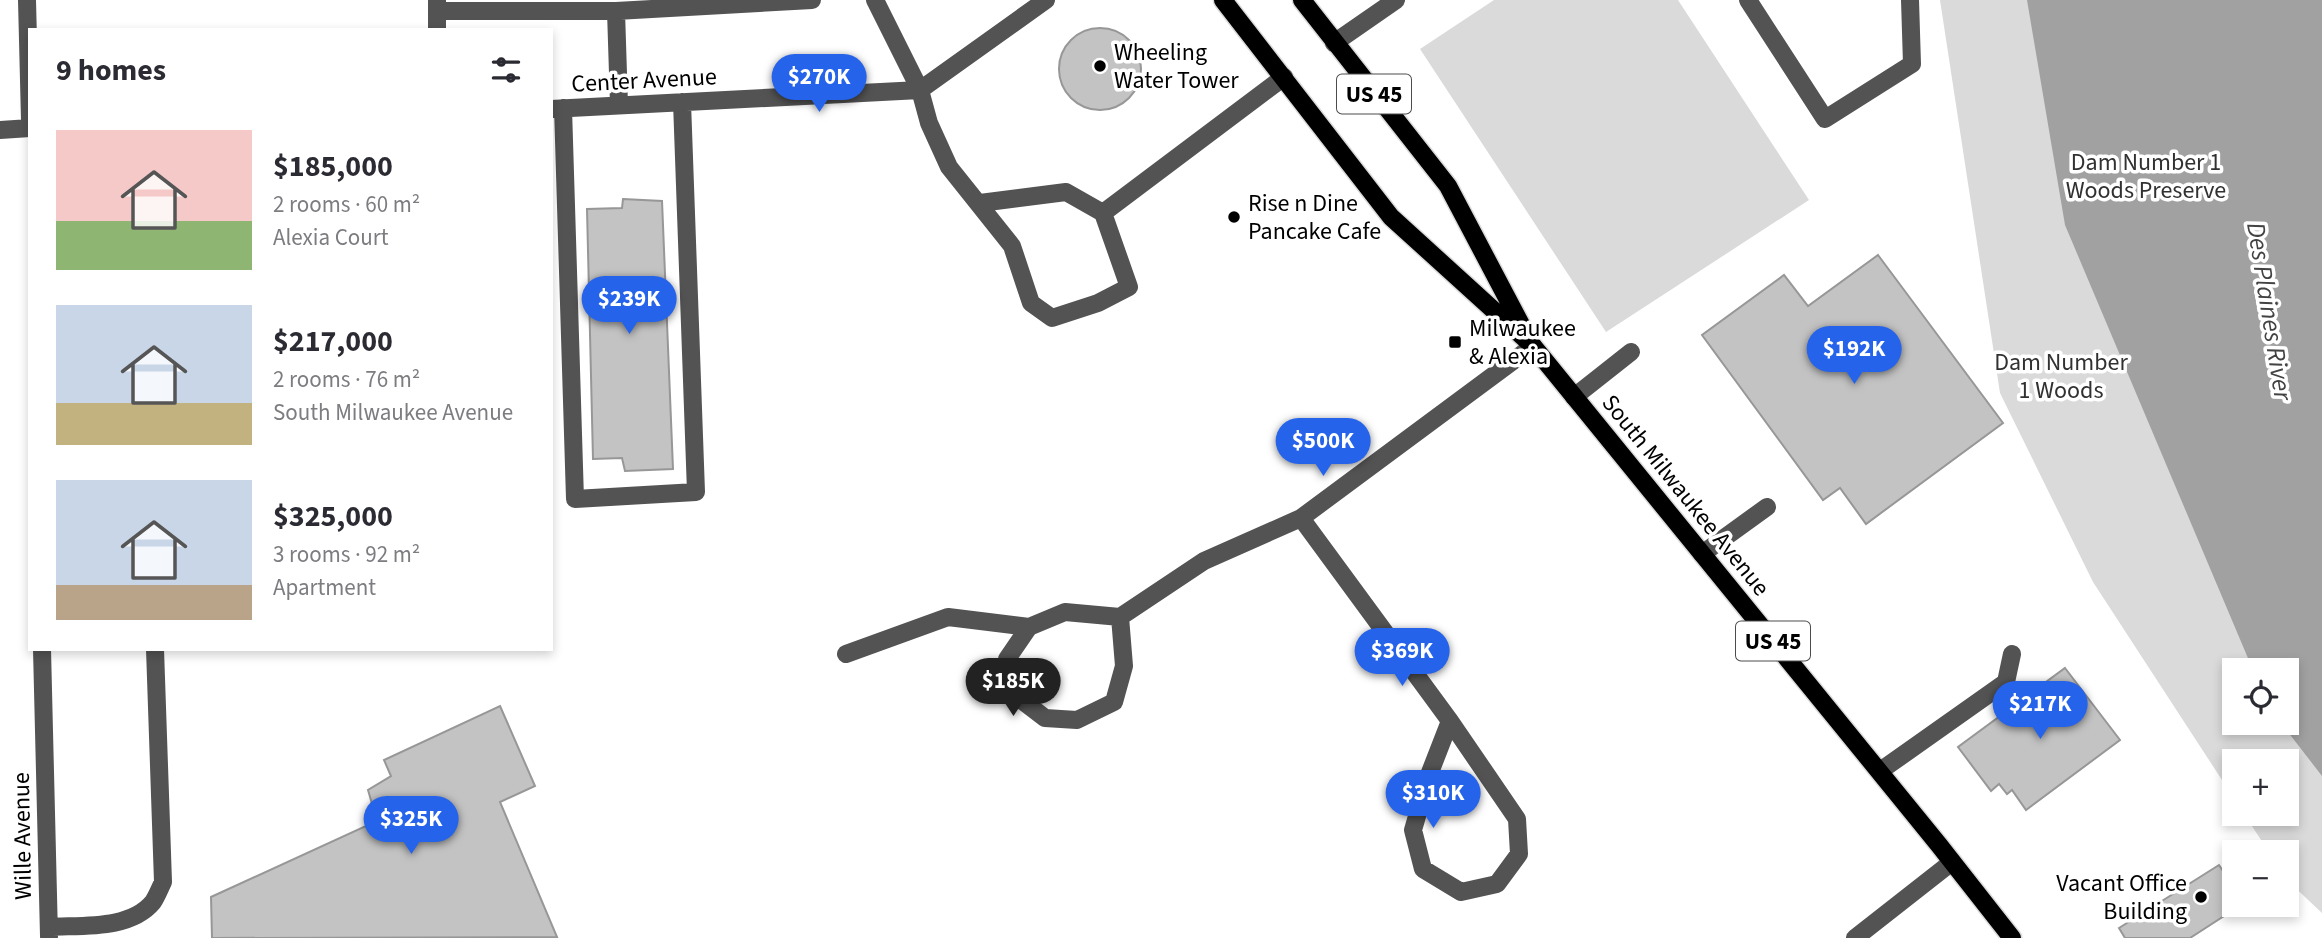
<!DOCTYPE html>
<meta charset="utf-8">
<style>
:root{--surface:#fff;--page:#f7f7f7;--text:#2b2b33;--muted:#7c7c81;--accent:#2563eb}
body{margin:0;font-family:"Source Sans 3",sans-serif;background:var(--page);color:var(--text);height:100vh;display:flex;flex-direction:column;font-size:26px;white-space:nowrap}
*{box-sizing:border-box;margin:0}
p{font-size:23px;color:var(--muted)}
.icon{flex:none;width:38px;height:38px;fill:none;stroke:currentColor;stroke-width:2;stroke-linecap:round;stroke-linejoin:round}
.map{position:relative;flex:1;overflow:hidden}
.drawer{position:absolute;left:28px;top:28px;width:525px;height:623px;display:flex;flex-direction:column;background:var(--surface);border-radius:0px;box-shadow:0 4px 10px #0003}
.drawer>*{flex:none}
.buttons{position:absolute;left:2222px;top:658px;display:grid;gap:14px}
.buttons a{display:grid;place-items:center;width:77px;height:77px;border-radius:0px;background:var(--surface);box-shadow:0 4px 10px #0003;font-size:35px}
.price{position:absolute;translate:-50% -60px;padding:0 16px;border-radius:24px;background:var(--accent);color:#fff;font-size:23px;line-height:46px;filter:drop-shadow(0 2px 4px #0008)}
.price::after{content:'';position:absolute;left:50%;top:42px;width:21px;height:16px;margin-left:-10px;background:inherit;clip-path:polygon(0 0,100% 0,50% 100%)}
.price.active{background:#222;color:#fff}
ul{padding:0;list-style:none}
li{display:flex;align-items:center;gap:21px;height:175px;padding:0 28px}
li span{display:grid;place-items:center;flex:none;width:196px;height:140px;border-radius:0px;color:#555}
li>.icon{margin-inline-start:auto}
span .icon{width:84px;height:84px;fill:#fffc;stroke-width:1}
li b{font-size:30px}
h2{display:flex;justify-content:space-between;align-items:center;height:84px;padding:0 28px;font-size:30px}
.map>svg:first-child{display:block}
.green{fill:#dadada;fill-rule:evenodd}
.water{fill:#a1a1a1}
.building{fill:#c3c3c3;stroke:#979797;stroke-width:2}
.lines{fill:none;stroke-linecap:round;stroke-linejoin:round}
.major-casing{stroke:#dbdbdb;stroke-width:21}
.minor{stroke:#535353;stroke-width:18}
.major{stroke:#000;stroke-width:18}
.poi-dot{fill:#000;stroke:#fff;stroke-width:2.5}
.labels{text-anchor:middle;stroke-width:7;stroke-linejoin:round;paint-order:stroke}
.shield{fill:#fff;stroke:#4c4c4c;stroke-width:2}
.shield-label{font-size:23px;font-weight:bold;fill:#000}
.poi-label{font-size:24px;fill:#000;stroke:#fff;text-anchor:start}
.street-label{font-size:24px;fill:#000;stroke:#fff}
.park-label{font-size:24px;fill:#313131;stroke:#fff}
.water-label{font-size:26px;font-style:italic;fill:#424242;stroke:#fff}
</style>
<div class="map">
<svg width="2322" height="938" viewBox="0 0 2322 938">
<rect width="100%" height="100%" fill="#fff"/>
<!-- green -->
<path class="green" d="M1494,0H1678L1809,200L1606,332L1420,49Z
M1940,0H2322V913L2287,880V852H2269L2244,814H2287V761H2235V800L2093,582L2000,393ZM2235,670H2287V723H2235Z"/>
<!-- water -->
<path class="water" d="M2027,0H2322V776L2281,723H2287V670H2253L2065,225Z"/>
<!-- building -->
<path class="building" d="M1059 69a41 41 0 1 1 82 0a41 41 0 1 1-82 0Z
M623,199L662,201L673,469L625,471L622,458L593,459L587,209L622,208Z
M1878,255L2003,423L1866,524L1840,488L1823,500L1702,335L1784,275L1808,306Z
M2065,668L2120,740L2026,810L2012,790L2007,794L1999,784L1991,791L1958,747Z
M500,706L535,786L500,802L557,937L212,938L211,897L377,821L368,790L391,776L384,760Z
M2219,865L2235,889V905H2241L2190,938H2125L2119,928Z"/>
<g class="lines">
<defs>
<path id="major" d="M1223,0L1391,217L1533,346L1939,845L2012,938
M1302,0L1448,186L1526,334"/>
</defs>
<!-- major casing -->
<use href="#major" class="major-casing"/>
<!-- minor -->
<path class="minor" d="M27,0L30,120
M437,0V30
M875,0L920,90L929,123L949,167L1012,246L1031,303L1052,318L1098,303L1129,287L1103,213L1066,192L980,203
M1748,0L1825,119L1912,64L1910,0
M437,11H616L812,0
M616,11L619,105
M1334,43L1396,0
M563,108L575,499L696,492L682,102
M551,109L920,90L1046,0
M0,130L30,128
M1103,213L1284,77
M1574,397L1631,352
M1301,518L1450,721L1517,819L1519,854L1497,884L1461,892L1423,869L1413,830L1429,775L1450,721
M1702,554L1767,507
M1065,612L1120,617L1124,666L1114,702L1077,720L1045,718L1020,699L1007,659L1029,627Z
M1120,617L1204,561L1301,518L1533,346
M42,649L49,936
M846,654L948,617L1029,627
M1880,771L2006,682L2012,654
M49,927C82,925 130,930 153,902C157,896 160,888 163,882L155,649
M1855,938L1952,862"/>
<!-- major -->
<use href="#major" class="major"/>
</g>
<!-- markers -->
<g class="poi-dot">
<circle cx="1100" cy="66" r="7"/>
<circle cx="1234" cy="217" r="7"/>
<rect x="1448" y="335" width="14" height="14" rx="3.5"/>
<circle cx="2201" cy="897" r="7"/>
</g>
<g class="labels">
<!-- shield labels -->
<g class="shield">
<rect x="1337" y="74.5" width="74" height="39" rx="5"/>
<rect x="1736" y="621.5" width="74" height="39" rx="5"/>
</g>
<g class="shield-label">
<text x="1374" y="102">US 45</text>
<text x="1773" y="649">US 45</text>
</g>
<!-- poi labels -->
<g class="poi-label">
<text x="1114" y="60">Wheeling<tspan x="1114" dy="28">Water Tower</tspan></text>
<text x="1248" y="211">Rise n Dine<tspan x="1248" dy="28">Pancake Cafe</tspan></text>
<text x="1469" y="336">Milwaukee<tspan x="1469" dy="28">&amp; Alexia</tspan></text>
<text x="2187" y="891" text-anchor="end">Vacant Office<tspan x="2187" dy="28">Building</tspan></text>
</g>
<!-- street labels -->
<g class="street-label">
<text transform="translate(644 80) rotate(-3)" y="8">Center Avenue</text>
<text transform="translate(1686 495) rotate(51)" y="8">South Milwaukee Avenue</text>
<text transform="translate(22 836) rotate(-91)" y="8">Wille Avenue</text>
</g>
<!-- park labels -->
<g class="park-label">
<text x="2146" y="170">Dam Number 1<tspan x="2146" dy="28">Woods Preserve</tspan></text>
<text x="2061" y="370">Dam Number<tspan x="2061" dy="28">1 Woods</tspan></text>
</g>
<!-- water labels -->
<g class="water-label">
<text transform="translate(2270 311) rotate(81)" y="9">Des Plaines River</text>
</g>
</g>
</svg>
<div class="buttons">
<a><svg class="icon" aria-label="locate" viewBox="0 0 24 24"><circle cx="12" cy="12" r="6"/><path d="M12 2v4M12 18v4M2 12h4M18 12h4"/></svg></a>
<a>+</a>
<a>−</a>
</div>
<b class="price" style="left:819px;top:114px">$270K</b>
<b class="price" style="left:629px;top:336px">$239K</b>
<b class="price" style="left:1854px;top:386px">$192K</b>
<b class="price" style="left:1323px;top:478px">$500K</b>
<b class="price" style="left:1402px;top:688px">$369K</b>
<b class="price active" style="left:1013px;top:718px">$185K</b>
<b class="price" style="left:2040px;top:741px">$217K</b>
<b class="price" style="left:1433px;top:830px">$310K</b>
<b class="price" style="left:411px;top:856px">$325K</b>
<section class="drawer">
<h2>9 homes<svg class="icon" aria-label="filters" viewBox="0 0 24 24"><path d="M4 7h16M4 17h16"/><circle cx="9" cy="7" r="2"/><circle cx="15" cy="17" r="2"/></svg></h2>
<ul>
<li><span style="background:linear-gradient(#f6c9c9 65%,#8fb573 0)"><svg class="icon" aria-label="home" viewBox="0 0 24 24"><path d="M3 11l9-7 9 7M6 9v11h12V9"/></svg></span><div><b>$185,000</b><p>2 rooms · 60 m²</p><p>Alexia Court</p></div></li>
<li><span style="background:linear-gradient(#c9d6e8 70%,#c2b280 0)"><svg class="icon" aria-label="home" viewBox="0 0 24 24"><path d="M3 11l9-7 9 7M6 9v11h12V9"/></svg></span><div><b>$217,000</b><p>2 rooms · 76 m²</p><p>South Milwaukee Avenue</p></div></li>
<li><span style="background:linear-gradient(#c9d6e8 75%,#b9a48a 0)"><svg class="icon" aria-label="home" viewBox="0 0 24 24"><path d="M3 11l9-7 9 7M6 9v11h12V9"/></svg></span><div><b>$325,000</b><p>3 rooms · 92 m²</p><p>Apartment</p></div></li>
</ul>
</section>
</div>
